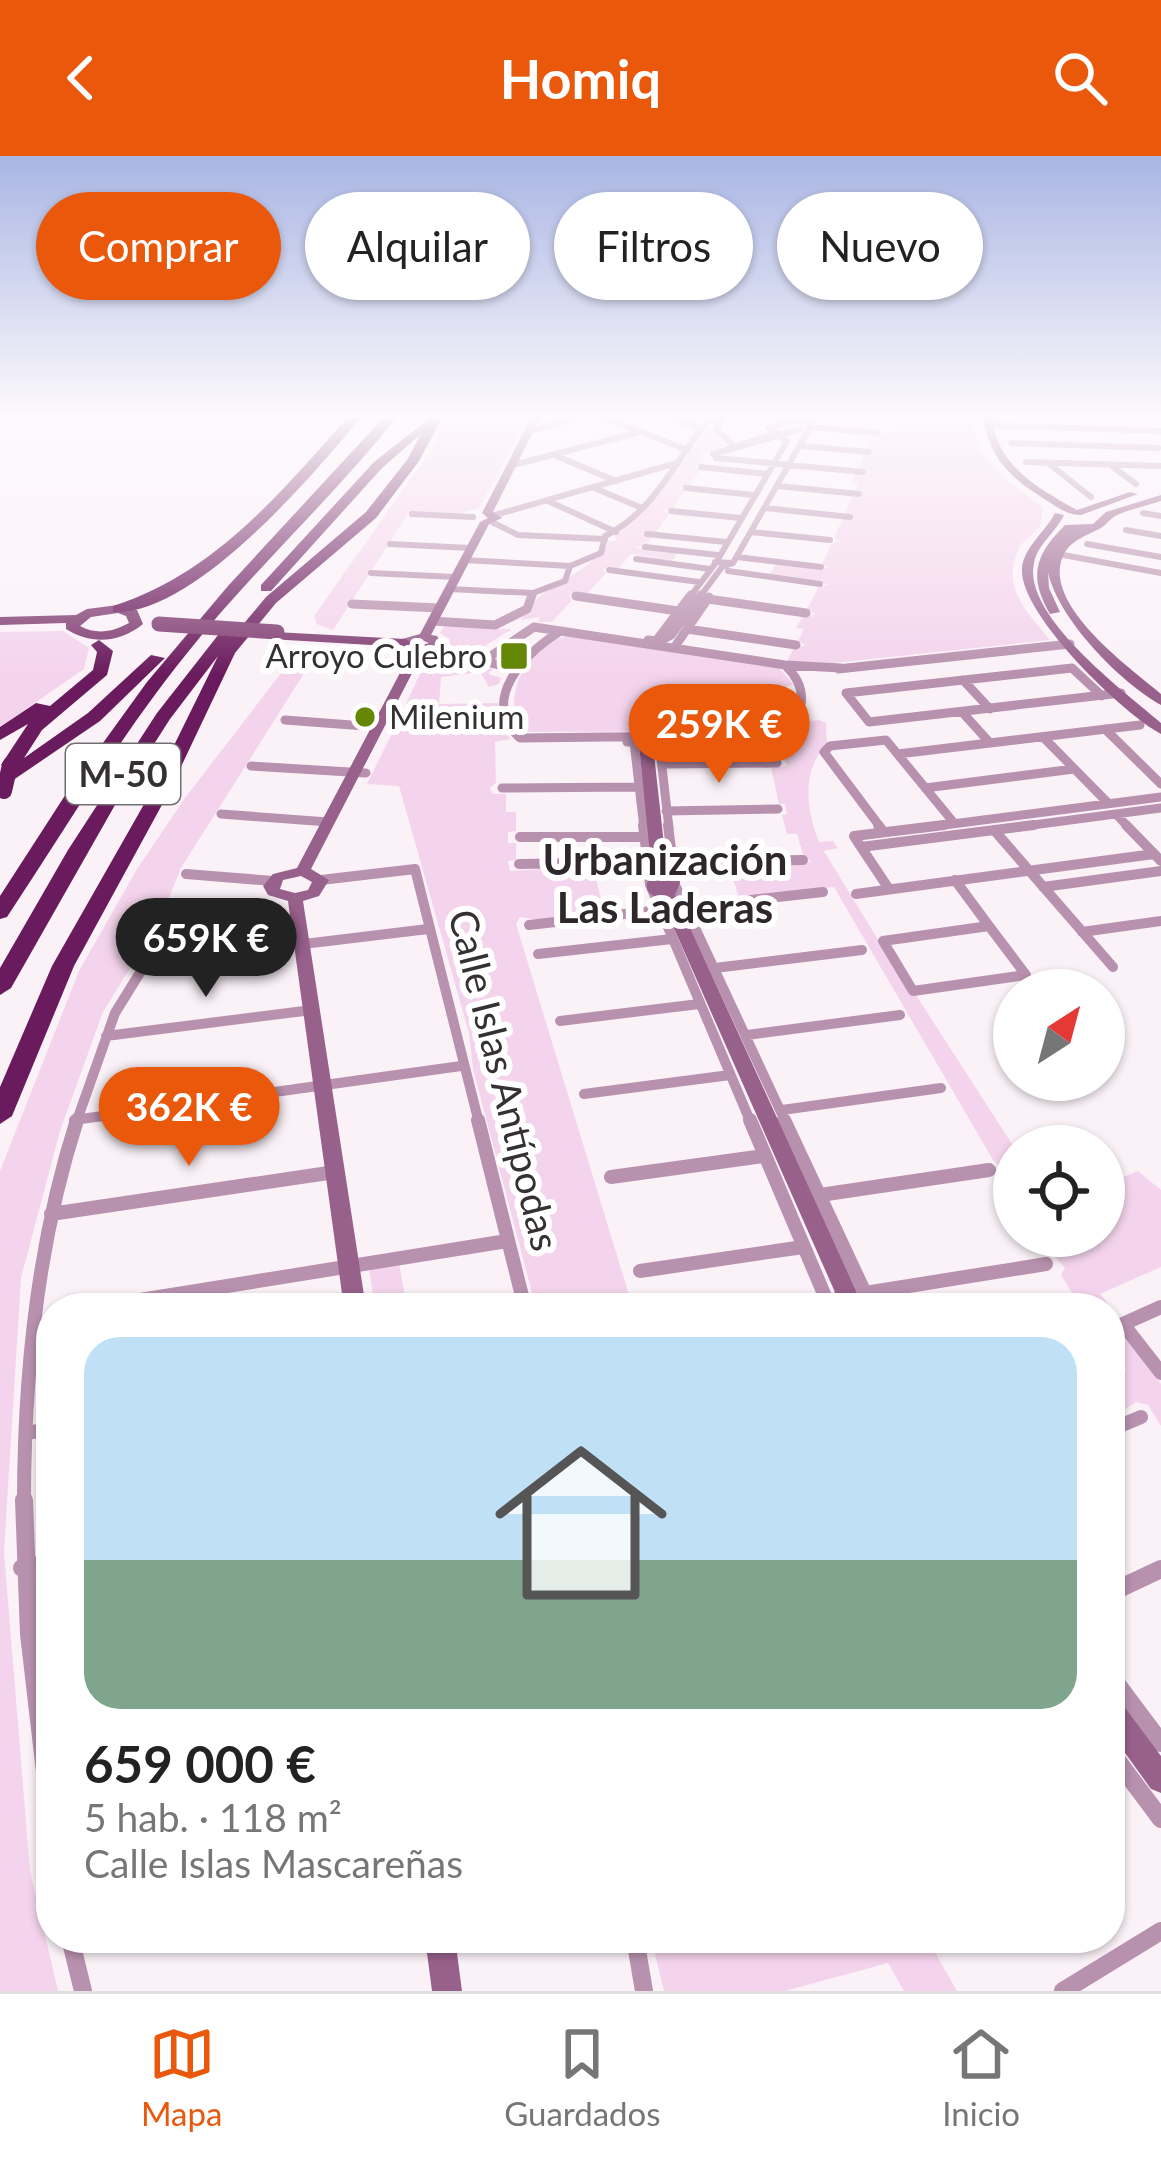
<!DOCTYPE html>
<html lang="es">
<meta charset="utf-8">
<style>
:root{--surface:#fff;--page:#f2f2f2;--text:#222;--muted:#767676;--line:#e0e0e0;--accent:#ea580c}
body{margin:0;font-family:Lato,sans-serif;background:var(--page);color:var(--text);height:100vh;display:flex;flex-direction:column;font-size:45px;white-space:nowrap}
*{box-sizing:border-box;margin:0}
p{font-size:39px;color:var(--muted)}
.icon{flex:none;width:66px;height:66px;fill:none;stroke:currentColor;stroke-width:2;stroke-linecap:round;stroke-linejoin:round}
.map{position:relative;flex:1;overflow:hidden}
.details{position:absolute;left:36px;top:1137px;width:1089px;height:660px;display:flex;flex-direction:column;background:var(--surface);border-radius:48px;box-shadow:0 3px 9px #0004}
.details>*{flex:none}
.top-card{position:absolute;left:36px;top:36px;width:1089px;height:108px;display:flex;gap:24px}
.needle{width:78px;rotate:36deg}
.buttons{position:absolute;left:993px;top:813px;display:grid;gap:24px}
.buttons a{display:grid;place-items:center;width:132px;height:132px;border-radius:50%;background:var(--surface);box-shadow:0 3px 9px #0004;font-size:60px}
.price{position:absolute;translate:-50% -102px;padding:0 27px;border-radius:42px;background:var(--accent);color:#fff;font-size:39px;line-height:78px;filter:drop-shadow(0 3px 6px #0008)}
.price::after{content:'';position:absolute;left:50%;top:72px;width:36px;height:27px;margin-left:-18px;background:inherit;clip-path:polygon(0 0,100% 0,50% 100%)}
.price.active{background:#222;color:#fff}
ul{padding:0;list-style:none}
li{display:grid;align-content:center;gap:24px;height:636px;padding:0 48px}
li span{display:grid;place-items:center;height:372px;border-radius:36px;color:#555}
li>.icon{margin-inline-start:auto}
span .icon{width:216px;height:216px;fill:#fffc;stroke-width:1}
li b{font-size:51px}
.pill{padding:0 42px;border-radius:54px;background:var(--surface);box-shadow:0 3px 9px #0004;font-size:42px;line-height:108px}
.pill.active{background:var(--accent);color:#fff}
header{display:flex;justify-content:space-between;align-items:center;height:156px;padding:0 48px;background:var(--accent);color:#fff;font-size:54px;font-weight:700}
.menu{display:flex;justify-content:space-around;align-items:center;height:168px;border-top:3px solid var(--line);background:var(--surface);font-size:33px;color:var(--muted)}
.menu a{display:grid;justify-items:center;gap:6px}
.menu .active{color:var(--accent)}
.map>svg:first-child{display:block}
.green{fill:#f4d4ec}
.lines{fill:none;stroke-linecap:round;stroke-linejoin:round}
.street-far4{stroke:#b891ae;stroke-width:6}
.street-far3{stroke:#b891ae;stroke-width:9}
.street-far2{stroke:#b891ae;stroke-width:10}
.street-far1{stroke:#b891ae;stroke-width:14}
.street{stroke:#b891ae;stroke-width:18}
.secondary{fill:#98618c;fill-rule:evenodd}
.primary{fill:#803d73;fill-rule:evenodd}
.highway{fill:#6a1b5d;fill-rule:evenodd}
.primary-bridge{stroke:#803d73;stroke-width:15}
.highway-bridge{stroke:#6a1b5d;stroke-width:16}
.poi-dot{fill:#658706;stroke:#fff;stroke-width:4.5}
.labels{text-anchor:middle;stroke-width:12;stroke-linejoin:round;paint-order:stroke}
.far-poi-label{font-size:33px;fill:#343033;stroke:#fff;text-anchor:end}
.shield{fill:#fff;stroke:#716e70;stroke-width:3}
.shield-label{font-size:36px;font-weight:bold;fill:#343033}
.street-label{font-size:39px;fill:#343033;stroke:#fff}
.neighbourhood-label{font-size:42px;font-weight:bold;fill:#2d272c;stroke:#fff}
</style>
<header><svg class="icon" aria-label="back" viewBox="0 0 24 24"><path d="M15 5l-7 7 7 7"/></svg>Homiq<svg class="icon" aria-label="search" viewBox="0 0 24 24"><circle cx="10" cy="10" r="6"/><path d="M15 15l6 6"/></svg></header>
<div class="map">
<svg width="1161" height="1835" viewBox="0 0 1161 1835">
<rect width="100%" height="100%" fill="#fbf2f8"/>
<!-- green -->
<path class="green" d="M447,262H527L479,352L461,357L410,355L333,474L317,468L314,460L432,293Z
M717,262H721L712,273L728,289L700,298L707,303L694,311L700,314L689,330L679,332L685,335L673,352L663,354L669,358L656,376L639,378L653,380L646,390L633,391L678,397L672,406L631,398L619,412L602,413L606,417L587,438L569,439L572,444L552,466H538L540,461L521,464C540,425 590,422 606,386L617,384L615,379L646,353L675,313H682L677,311C696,291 700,280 717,262Z
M907,262H971C975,307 1013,327 1044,353C1041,358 1042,364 1040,370C1036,377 1024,383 1020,391C999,430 1027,456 1050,484L833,507L786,506L794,492L806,489L798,485L804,473L796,472L803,460L816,459L807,453L819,431L829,428L769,419L776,408L829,412L822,408L832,387L840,385L834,382L852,341L863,338L855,335L858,327L851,326L855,317H869L857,314L864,298L874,297L866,293L872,279L894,277Z
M444,470L512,473L467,501L443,498L493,513L488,518L501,522L499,528L489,531L480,516L441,521L439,548L498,547V551L450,555L406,548L428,500L449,490L450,483L440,477Z
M63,475L89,492L84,513L0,571V476Z
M571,480L779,512L794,529L777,532L775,545L793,559L772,575L520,576C502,539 527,484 571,480Z
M322,489L181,712L143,805L132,809L103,856L60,975L21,1122L4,1396L30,1715L58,1835H0V1015L79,815L137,713L185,642L288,508L281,504Z
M404,553L491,560L495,579H507L511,583L495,586L496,627L490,632L493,638H506V656H516V675L508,676V687H516V704L508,705L510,715L593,710L604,756L539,764L520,761L516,768L633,1152H536L473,913L469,877L399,630L367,628Z
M819,564L826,567L827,588C801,615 806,652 819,686L833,685L838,692L824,695L911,838L916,839L1014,991V1040L1004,1024L1008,1018L993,1004L834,731L739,741L728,708L811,706L803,698L797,678H787L782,659L787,658L785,648H779L771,612L787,610L784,602H778L775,588L780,586L776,581L802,566Z
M1138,1015L1161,1034V1111L1100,1138L1120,1163L1117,1169L1161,1228V1270L1148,1249L1136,1246L1110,1264V1224L1124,1221L1126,1212L1110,1200V1152H1081L1061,1119L1065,1112L1038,1080H1104V1029Z
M399,1107L407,1152H375L369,1112Z
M651,1782H927L957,1835H904L888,1807L785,1835H664Z"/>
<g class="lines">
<!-- street-far4 -->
<path class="street-far4" d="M605,262L688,294
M674,262L700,272
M724,262L716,273L735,291
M987,269L1161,275
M811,271L877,277
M530,275L577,262
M777,277L713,298L801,273
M1011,287L1158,292
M801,290L869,296
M554,299L616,325
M716,302L863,316
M1026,306L1161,310
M1048,307L1091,341
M513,309L640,276
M701,311L767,318
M1113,311L1136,328
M777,330L859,338
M594,332L642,352
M686,332L754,339
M548,345L616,376
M765,352L850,361
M671,355L741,362
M1143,357L1161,360
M412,358L473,361
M495,359L677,307
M490,365L518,379L605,383
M1126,374L1161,380
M751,376L830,384
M647,378L726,386
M390,388L470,392
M1087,388L1161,401
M645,391L718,399
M1058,398L1161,417
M737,401L821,411
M636,403L710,413
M464,404L570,410
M717,405L787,285L768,272L786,265L812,266
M733,407L810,271
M609,414L699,426
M728,415L820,428
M371,417L455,421
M449,433L533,437
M576,440L590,442
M531,442L533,437L565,425L570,410L601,397L605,380C656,355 675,303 710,262
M689,442L715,408
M699,442L722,411L733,407L715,406"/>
<!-- street-far3 -->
<path class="street-far3" d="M576,440L678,455
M708,443L806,457
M352,448L439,452
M432,465L495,469L527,453L532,439
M687,473L796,489
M559,476C526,497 478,544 520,582L777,579C806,561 810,533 785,509
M648,484L656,485L691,439
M660,485L671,479L701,439
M676,489L709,441
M514,512L487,506L488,502L534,471L785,509L841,512
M838,513L1070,488
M963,524L990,553
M846,537L869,566L1121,537
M846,537L1072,512L1102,540
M962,556L990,587
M285,564L378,571
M1105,573L1161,628
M1043,581L1108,647
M659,585L669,672
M627,586H634L644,672
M898,598L1140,569
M662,608L777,607
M251,610L366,617
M502,632L637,631
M925,632L1074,613
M666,655L778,653
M221,658L328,666
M1116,658L1129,672
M881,672L824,596L830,590L886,584L954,667
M921,672L1161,641
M1011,672L1161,652"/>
<!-- street-far2 -->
<path class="street-far2" d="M643,669L650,729
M668,669L675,726
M878,669L884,676
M944,669L854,680L861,691L1034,669
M1126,669L1161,705
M994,674L1113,811
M520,681H642
M861,691L889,733
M674,706L803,704
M519,708L645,706
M186,718L273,725
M321,724L415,713L479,967
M955,724L989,770
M651,731L751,967
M676,731L786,967
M1043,731L1161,715
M856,738L1154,698
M687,751L823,736
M529,769L660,754
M989,770L1026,819L913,835L883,785Z
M1082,776L1161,765
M538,798L672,783
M715,812L862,794
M560,865L699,848
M747,879L900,859
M106,880L312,854
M584,938L730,919
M782,954L941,932
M74,964L461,910
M76,967L115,857L146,807L428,773"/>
<!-- street-far1 -->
<path class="street-far1" d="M478,964L525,1152
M750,964L830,1152L845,1135
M784,964L872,1152
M611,1021L764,1000
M820,1039L989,1014
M51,1058L335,1016
M640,1115L803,1091
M865,1137L1046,1108
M1161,1151L1123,1168L1161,1217
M90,1152L507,1085
M1110,1274L1141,1261
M26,1277L51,1273
M24,1347C24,1217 37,1088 77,964"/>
<!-- street -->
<path class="street" d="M24,1344L29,1478L51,1667
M22,1412L51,1407
M1110,1437L1161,1413
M1110,1519L1161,1587
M1110,1595L1161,1663
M70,1782L83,1835
M635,1782L644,1835
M1063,1835L1161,1775"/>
<!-- secondary -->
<path class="secondary" d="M531,262H540L493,356L502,362L489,368L431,479L437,480L442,489L423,496L311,713L329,724L319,740L303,745L366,1152H344L288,745L268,739L263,730L273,718L297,712L411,496L401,493L402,483L420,478L480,366L488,362L482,357ZM424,485L429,487L418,490L412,488ZM301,720L312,726L308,734L295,737L280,733L283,724Z
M984,262H992C998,311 1038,332 1077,354L1130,336L1138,338L1081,359C1067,359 1057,351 1046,344C1013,324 988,302 984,262Z
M1161,339V345C1147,350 1129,353 1115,360C1110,363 1106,369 1101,372C1088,379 1071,384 1064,398C1039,447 1129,511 1161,538V549C1120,526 1058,463 1048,416L1049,432L1060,456L1050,458C1028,420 1035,399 1065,369L1093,368L1106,356Z
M1055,357L1064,359C1056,376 1037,389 1034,407C1022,460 1125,536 1161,567V578C1123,558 1018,457 1022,412C1024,391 1046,375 1055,357Z
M646,585L653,589L667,716L674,718L680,727L675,739L864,1152H842L661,743C647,739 642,730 652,718L639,589Z
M1110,1541L1120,1545L1161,1600V1637L1151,1633L1110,1576Z
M425,1782H455L462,1835H432Z"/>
<!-- primary -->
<path class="primary" d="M118,449L137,454L143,468C120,487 91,489 66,473V467L0,469V461L76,459L87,453ZM118,457L126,460L129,467C112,476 97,479 80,470L91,461Z
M275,476L405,483L412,487L405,491L270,483L268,480Z"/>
<!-- highway -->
<path class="highway" d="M347,262H360C312,321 193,460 113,456V450C212,419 280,338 347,262Z
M383,262H396C331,344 253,414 188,496C120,580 66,672 7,761L0,763V740L64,641L147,526L228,430Z
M430,262H442L419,305L376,362L276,447L235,497L169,636L74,810L12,960L0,968V931L52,810L151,636L218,500L170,563L115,649L11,832L0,839V812L68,694L157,557L222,474L236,477L266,441L366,356L407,304L421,278L382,312L271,435H261V429L374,306Z
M99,484L113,495L107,519L42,574L24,602L88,557L151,499L165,502L100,565L0,633V619L7,614L1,609L28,568L0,584V571L36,547L50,550L93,514L97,496L91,489Z"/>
<!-- primary-bridge -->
<path class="primary-bridge" d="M159,468L277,476"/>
<!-- highway-bridge -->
<path class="highway-bridge" d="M4,635L10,609"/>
</g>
<!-- sky -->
<linearGradient id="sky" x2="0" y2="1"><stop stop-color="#a9b6e4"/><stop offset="0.5" stop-color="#fdf9fc"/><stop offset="1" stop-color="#fdf9fc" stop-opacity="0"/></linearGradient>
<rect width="1161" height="519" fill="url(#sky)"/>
<!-- markers -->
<g class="poi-dot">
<rect x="499" y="485" width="30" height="30" rx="6"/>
<circle cx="365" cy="561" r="12"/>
</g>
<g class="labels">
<!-- far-poi labels -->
<g class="far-poi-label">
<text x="487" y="512">Arroyo Culebro</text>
<text x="389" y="573" text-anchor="start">Milenium</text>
</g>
<!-- shield labels -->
<rect class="shield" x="66" y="588" width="114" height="60" rx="9"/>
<g class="shield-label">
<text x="123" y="631">M-50</text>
</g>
<!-- street labels -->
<g class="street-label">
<text transform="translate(504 924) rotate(76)" y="14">Calle Islas Antípodas</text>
</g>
<!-- neighbourhood labels -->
<g class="neighbourhood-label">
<text x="665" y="719">Urbanización<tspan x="665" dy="48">Las Laderas</tspan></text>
</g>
</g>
</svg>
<div class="buttons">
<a><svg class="needle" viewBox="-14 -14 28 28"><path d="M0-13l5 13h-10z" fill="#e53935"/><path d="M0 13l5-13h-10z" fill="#767676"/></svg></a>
<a><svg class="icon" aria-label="locate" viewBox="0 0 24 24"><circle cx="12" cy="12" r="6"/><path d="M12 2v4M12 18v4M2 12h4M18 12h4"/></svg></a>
</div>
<b class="price" style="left:719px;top:630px">259K €</b>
<b class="price active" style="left:206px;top:844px">659K €</b>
<b class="price" style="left:189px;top:1013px">362K €</b>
<div class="top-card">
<a class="pill active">Comprar</a>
<a class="pill">Alquilar</a>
<a class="pill">Filtros</a>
<a class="pill">Nuevo</a>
</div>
<section class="details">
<ul>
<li><span style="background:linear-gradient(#bfe0f5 60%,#7fa58c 0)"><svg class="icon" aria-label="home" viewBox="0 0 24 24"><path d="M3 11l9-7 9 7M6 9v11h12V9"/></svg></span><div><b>659 000 €</b><p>5 hab. · 118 m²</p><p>Calle Islas Mascareñas</p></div></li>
</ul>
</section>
</div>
<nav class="menu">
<a class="active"><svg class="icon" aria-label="map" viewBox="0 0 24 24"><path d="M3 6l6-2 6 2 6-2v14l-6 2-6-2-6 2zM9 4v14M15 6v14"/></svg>Mapa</a>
<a><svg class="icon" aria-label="saved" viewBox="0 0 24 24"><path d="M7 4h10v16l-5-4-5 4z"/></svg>Guardados</a>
<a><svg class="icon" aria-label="home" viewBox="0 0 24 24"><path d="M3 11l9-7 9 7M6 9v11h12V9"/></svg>Inicio</a>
</nav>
